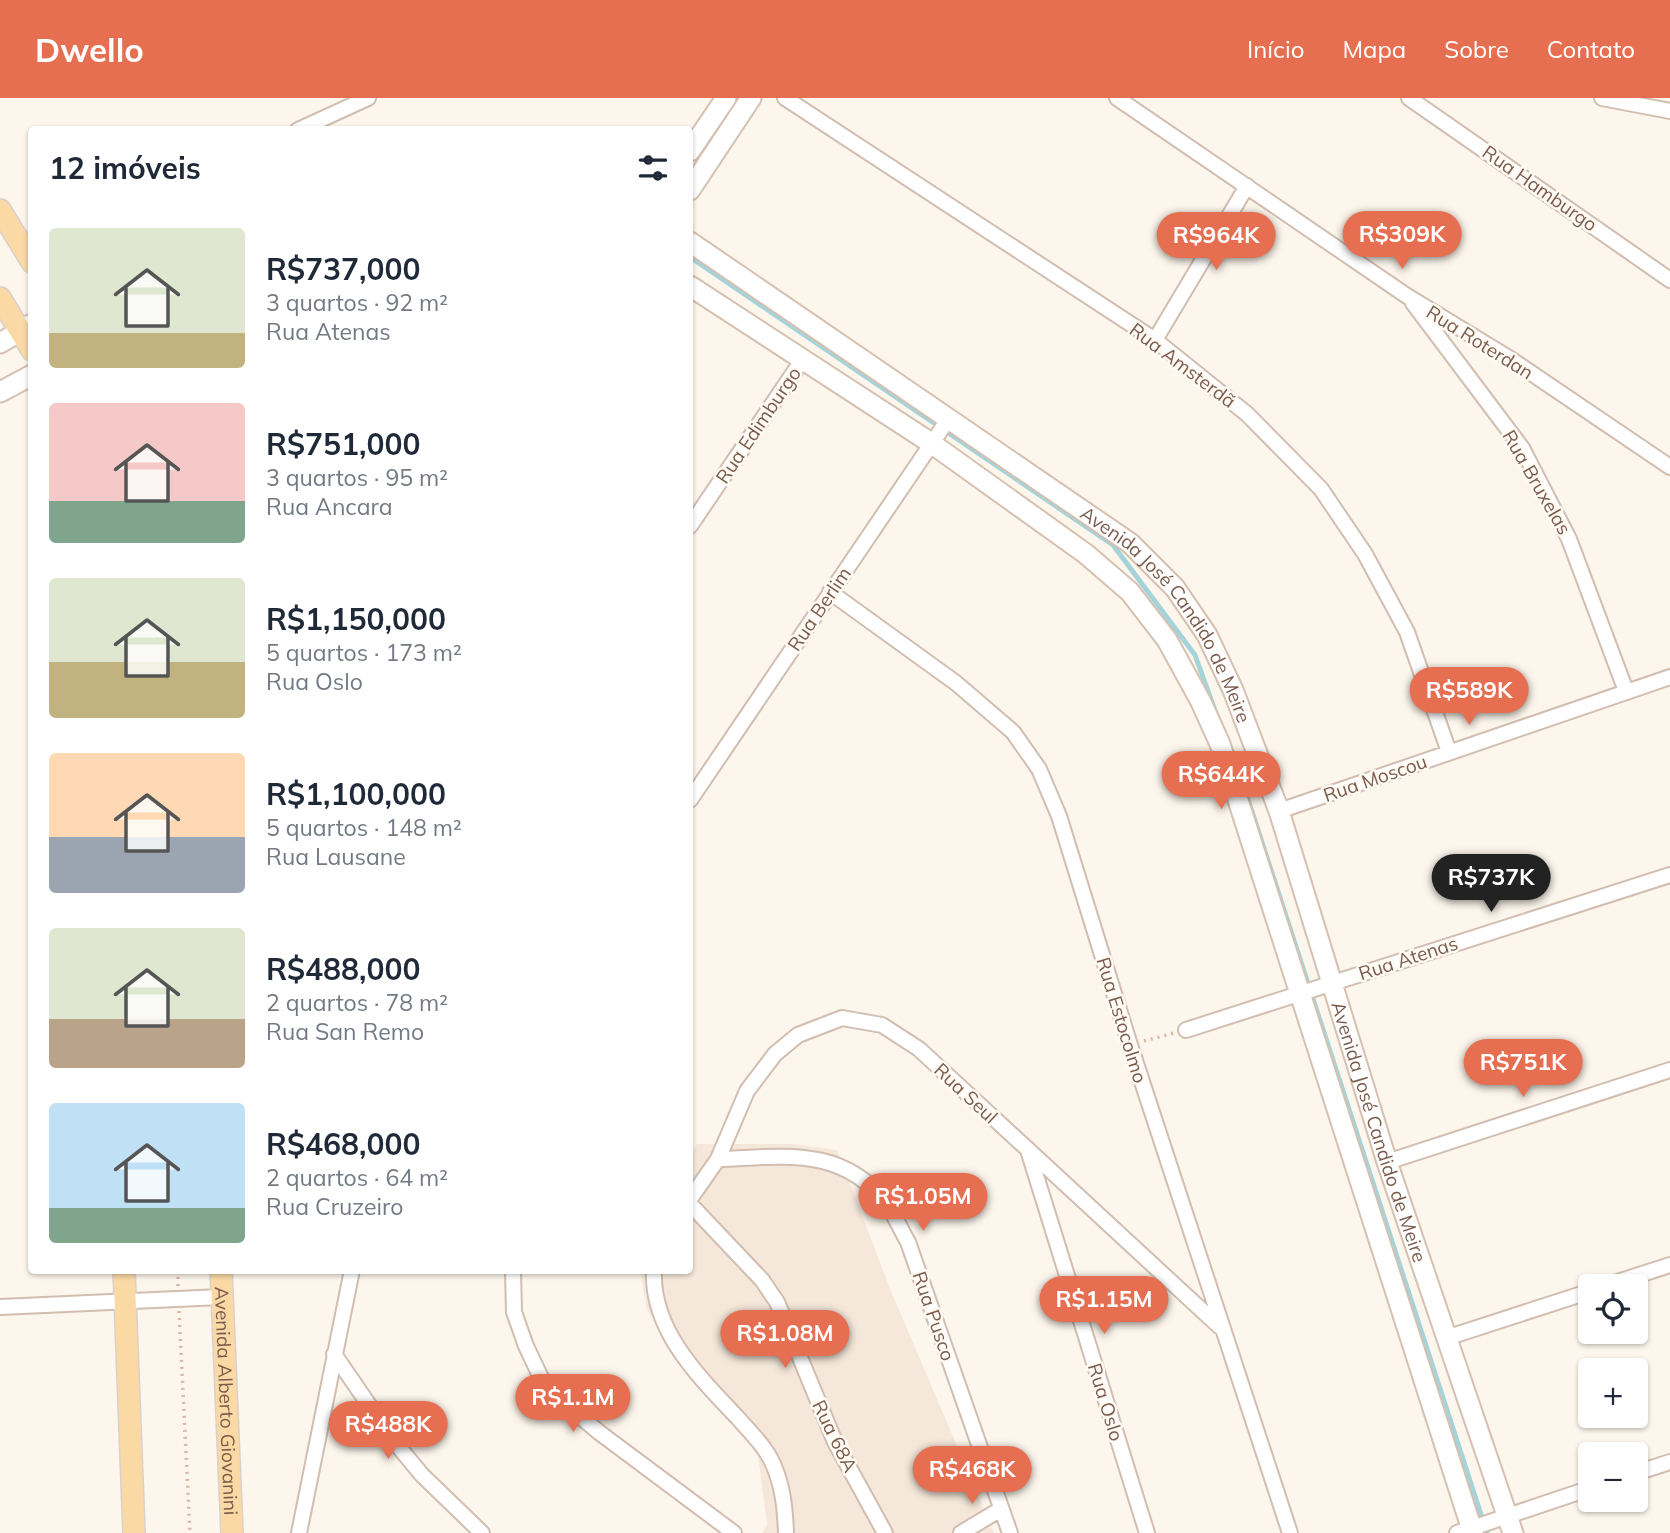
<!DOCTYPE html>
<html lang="pt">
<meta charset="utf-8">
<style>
:root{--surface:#fff;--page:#f6f6f7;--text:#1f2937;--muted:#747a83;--accent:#e76f51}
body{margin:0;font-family:Mulish,sans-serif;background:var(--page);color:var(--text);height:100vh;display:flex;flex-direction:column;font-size:26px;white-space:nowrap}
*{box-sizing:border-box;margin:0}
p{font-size:23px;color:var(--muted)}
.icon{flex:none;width:38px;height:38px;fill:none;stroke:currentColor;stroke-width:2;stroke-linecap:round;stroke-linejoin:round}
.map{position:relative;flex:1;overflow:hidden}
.side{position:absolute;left:28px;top:28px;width:665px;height:1148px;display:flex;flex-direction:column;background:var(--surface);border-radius:7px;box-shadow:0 2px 5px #0004}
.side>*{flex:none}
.tools{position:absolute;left:1578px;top:1176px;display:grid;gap:14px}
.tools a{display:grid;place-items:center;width:70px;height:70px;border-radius:7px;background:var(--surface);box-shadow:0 2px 5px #0004;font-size:35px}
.price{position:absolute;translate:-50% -60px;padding:0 16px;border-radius:24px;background:var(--accent);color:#fff;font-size:23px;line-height:46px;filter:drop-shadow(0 2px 4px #0008)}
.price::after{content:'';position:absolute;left:50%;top:42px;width:21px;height:16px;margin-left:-10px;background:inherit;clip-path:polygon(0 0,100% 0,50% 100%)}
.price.on{background:#222;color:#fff}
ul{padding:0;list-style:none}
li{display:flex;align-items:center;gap:21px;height:175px;padding:0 21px}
li span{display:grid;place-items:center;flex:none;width:196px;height:140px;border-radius:7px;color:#555}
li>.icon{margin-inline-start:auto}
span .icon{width:84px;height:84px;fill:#fffc;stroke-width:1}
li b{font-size:30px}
h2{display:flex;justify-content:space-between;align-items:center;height:84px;padding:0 21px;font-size:30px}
header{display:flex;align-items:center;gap:42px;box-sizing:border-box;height:98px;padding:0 35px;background:var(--accent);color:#fff}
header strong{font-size:33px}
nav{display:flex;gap:38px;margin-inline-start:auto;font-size:24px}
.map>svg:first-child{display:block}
.residential{fill:#f5e8da}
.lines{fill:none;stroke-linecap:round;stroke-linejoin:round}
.stream{stroke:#a5d3da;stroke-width:5}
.street-casing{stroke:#d1beb0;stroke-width:18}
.secondary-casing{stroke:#d6c0b0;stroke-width:23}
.primary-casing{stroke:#dad1cd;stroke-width:24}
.path{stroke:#d9b8a5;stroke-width:3.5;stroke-dasharray:2 5;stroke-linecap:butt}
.street{stroke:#fff;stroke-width:14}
.secondary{stroke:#fff;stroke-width:19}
.primary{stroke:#fbd9a5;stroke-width:21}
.labels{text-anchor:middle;stroke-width:5;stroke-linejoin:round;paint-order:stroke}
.street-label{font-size:19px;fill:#7a5c4d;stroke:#fffaf3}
</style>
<header>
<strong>Dwello</strong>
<nav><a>Início</a><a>Mapa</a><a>Sobre</a><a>Contato</a></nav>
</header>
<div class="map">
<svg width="1670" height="1435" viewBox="0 0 1670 1435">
<rect width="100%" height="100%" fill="#fdf6ec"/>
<!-- residential -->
<path class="residential" d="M697,1046H793L837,1052L891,1193L994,1435H763L767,1426L758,1357L647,1212L640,1173L690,1172V1057Z"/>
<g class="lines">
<!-- stream -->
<path class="stream" d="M690,159L1113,447L1195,557L1217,618
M1243,686L1487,1435"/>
<defs>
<path id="street" d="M785,0L1155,242L1247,316L1321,391L1365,456L1407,534L1449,654
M1117,0L1407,198L1512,262L1670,369
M1409,0L1670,182
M1602,0L1670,13
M298,32L368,0
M1413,205L1522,350L1569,441L1626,593
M1155,242L1247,88
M690,428L803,261
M830,494L956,585L1013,634L1039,671L1059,718L1130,947L1290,1435
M690,702L949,320
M1279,713L1670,579
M1186,932L1670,777
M1028,1052L1147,1435
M718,1061L747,993L775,956L798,937L842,920L882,927L919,951L1220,1229
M1387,1064L1670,972
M690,1101L718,1061C783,1059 842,1047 887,1106C895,1118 901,1132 908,1144L1010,1435
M690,1106L762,1182L777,1204L835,1344L885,1435
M513,1172L514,1214L526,1248L544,1286L564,1305L600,1335L734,1435
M654,1172C651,1232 699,1279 737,1319C749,1333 766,1349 773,1366C783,1388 785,1411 786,1435
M1605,1188L1670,1167
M0,1209L221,1199
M1446,1240L1591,1193
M334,1256L393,1342L422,1377L482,1435
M1636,1375L1670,1364
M299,1435L352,1172
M961,1435L1001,1411
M1457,1435L1591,1390"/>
<g id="secondary">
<path d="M690,53L726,0"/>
<path d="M690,92L751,0"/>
<path id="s1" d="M690,144L1130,445L1175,490L1207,537L1233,592L1279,713L1387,1064L1513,1435"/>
<path d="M690,188L931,345L1086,456L1130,494L1167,542L1201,604L1220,646L1473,1435"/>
<path d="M0,245L32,226"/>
<path d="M0,294L32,277"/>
</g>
<g id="primary">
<path d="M0,112L32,164"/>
<path d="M0,200L32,252"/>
<path d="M124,1172L134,1435"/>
<path id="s2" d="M221,1172L232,1435"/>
</g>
</defs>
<!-- street casing -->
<use href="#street" class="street-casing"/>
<!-- secondary casing -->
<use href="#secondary" class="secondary-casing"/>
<!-- primary casing -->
<use href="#primary" class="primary-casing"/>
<!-- path -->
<path class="path" d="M1144,943L1174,935
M178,1172V1188
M179,1213L190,1435"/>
<!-- street -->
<use href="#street" class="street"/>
<!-- secondary -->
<use href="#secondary" class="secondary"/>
<!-- primary -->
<use href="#primary" class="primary"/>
</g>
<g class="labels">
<!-- street labels -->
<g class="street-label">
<text transform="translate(1540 90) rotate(35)" y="7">Rua Hamburgo</text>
<text transform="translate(1480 244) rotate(32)" y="7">Rua Roterdan</text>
<text transform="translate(1183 267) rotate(37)" y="7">Rua Amsterdã</text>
<text transform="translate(758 327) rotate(-56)" y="7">Rua Edimburgo</text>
<text transform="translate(1537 384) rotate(60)" y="7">Rua Bruxelas</text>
<text transform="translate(819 511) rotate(-56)" y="7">Rua Berlim</text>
<text dy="7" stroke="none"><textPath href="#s1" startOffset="612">Avenida José Candido de Meire</textPath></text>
<text transform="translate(1375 680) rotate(-19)" y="7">Rua Moscou</text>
<text transform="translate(1408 860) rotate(-18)" y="7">Rua Atenas</text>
<text transform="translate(1122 922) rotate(73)" y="7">Rua Estocolmo</text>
<text transform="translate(966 995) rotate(43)" y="7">Rua Seul</text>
<text dy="7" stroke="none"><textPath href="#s1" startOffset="1180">Avenida José Candido de Meire</textPath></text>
<text transform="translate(934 1218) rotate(71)" y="7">Rua Pusco</text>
<text dy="7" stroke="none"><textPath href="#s2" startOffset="131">Avenida Alberto Giovanini</textPath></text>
<text transform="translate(1106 1304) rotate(73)" y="7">Rua Oslo</text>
<text transform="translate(835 1338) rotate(64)" y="7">Rua 68A</text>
</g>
</g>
</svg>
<div class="tools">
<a><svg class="icon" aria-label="locate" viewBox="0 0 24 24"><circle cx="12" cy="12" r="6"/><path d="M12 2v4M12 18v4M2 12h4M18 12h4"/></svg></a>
<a>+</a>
<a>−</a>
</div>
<b class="price" style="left:1402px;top:173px">R$309K</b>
<b class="price" style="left:1216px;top:174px">R$964K</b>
<b class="price" style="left:1469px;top:629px">R$589K</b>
<b class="price" style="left:1221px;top:713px">R$644K</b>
<b class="price on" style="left:1491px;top:816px">R$737K</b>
<b class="price" style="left:1523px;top:1001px">R$751K</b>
<b class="price" style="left:923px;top:1135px">R$1.05M</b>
<b class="price" style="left:1104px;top:1238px">R$1.15M</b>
<b class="price" style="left:785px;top:1272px">R$1.08M</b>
<b class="price" style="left:573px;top:1336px">R$1.1M</b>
<b class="price" style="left:388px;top:1363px">R$488K</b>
<b class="price" style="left:972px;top:1408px">R$468K</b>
<section class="side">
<h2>12 imóveis<svg class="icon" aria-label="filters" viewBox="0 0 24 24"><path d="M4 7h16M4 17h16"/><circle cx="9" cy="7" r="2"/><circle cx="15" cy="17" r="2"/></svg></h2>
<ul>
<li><span style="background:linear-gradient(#dfe7d0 75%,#c2b280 0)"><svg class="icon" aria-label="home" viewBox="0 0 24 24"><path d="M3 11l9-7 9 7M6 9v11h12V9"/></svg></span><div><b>R$737,000</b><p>3 quartos · 92 m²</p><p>Rua Atenas</p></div></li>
<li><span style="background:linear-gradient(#f6c9c9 70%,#7fa58c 0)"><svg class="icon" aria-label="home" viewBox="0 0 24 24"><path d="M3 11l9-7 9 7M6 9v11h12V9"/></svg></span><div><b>R$751,000</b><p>3 quartos · 95 m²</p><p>Rua Ancara</p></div></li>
<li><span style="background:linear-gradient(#dfe7d0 60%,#c2b280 0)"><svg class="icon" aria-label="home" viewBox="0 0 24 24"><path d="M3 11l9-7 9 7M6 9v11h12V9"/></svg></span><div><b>R$1,150,000</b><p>5 quartos · 173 m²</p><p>Rua Oslo</p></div></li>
<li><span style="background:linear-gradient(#ffd9b3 60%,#9aa5b1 0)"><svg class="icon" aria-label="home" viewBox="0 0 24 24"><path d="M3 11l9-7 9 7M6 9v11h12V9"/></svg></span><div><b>R$1,100,000</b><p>5 quartos · 148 m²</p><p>Rua Lausane</p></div></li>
<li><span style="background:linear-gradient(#dfe7d0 65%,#b9a48a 0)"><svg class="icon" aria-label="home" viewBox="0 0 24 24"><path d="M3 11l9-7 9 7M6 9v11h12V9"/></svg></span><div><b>R$488,000</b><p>2 quartos · 78 m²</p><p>Rua San Remo</p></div></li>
<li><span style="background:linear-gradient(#bfe0f5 75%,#7fa58c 0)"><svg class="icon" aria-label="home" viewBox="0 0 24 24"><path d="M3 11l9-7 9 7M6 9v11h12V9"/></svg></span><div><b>R$468,000</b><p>2 quartos · 64 m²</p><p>Rua Cruzeiro</p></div></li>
</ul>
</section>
</div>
